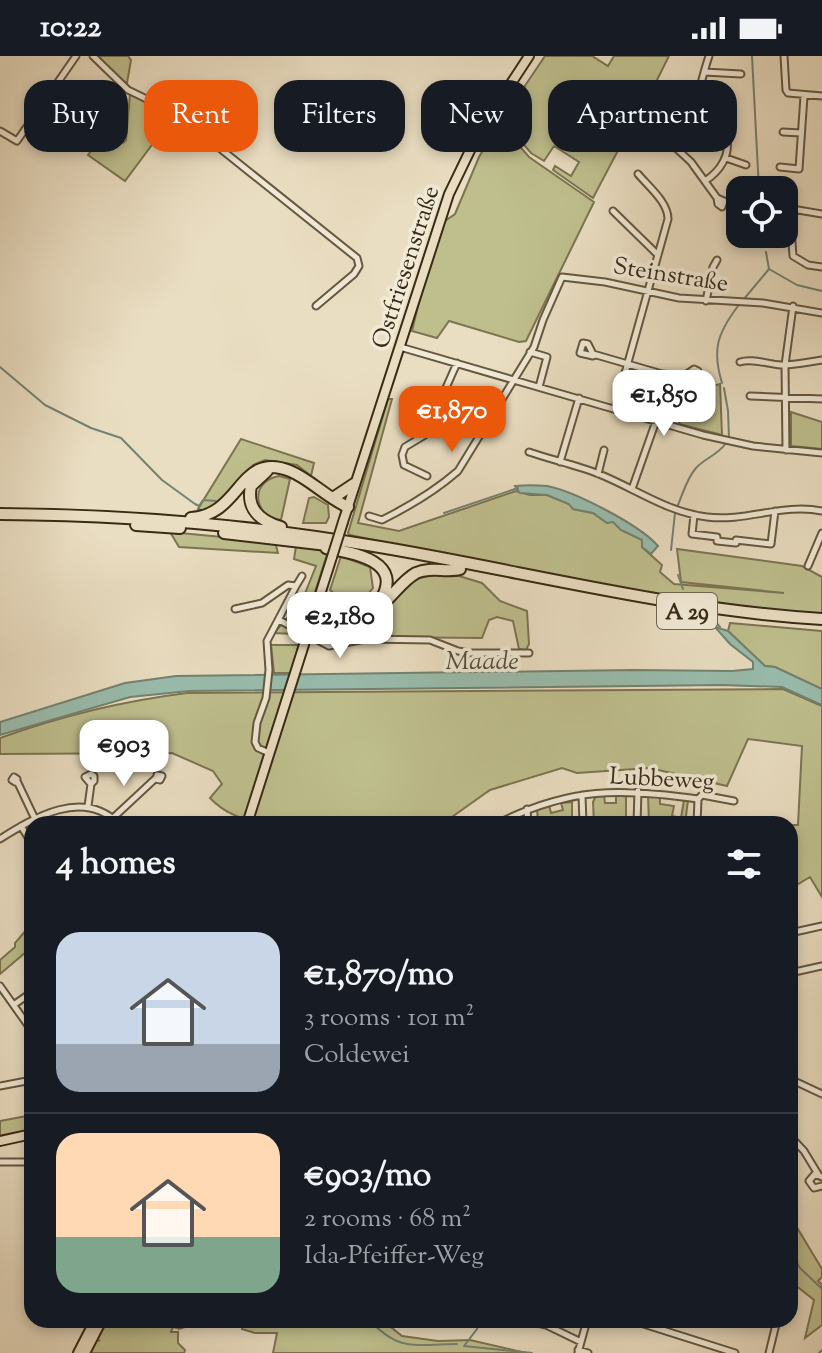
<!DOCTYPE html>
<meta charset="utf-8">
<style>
:root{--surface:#171b24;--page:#20242c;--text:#f1f3f6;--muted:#9ea1a6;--line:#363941;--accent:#ea580c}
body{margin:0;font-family:"Sorts Mill Goudy",serif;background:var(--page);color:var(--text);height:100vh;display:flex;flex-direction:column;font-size:30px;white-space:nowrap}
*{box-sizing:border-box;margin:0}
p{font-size:26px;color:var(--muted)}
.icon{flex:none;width:44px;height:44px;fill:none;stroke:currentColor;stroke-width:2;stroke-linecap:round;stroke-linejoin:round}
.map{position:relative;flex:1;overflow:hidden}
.details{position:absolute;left:24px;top:760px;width:774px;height:512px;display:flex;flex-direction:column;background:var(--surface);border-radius:24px;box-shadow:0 4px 12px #0003}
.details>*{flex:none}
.banner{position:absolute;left:24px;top:24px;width:774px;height:72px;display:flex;gap:16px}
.controls{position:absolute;left:726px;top:120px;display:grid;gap:16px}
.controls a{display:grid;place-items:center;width:72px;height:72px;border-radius:16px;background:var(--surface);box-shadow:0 4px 12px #0003;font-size:40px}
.price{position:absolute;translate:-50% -68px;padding:0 18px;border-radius:16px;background:#fff;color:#222;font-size:26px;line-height:52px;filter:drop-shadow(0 2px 4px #0008)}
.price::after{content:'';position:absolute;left:50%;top:48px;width:24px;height:18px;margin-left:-12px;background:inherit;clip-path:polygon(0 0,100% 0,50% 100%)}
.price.current{background:var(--accent);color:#fff}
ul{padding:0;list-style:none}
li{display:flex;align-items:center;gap:24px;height:200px;padding:0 32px}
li+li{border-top:2px solid var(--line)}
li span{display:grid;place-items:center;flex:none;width:224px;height:160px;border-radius:24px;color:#555}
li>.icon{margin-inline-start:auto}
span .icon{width:96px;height:96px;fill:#fffc;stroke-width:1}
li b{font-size:34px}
h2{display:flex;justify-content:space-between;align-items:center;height:96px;padding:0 32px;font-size:34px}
.chip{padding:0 28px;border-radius:24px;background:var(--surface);box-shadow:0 4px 12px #0003;font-size:28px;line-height:72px}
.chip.current{background:var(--accent);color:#fff}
.status{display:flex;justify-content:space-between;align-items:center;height:56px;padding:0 40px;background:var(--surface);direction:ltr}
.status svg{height:22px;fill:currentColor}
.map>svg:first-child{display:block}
.green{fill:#bfbf8e;stroke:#7c7452;stroke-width:2}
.water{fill:#99bdae;stroke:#738271;stroke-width:2}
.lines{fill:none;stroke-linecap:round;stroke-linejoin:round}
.stream{stroke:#738271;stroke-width:2}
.minor-casing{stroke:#655740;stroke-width:9}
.major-casing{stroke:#392a15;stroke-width:12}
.highway-casing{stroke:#392a15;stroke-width:14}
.minor{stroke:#f1ead7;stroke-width:5}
.major{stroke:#eadec2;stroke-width:8}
.highway{stroke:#eadec2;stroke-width:10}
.major-bridge-casing{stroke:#392a15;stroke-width:12;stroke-linecap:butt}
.major-bridge{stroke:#eadec2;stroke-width:8}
.labels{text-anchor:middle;stroke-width:7;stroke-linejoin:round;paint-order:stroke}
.shield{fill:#f1ead7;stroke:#70644f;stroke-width:2}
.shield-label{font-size:22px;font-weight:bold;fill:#392a15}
.street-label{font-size:24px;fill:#392a15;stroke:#f1ead7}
.water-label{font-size:26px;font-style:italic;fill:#514f3b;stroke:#f1ead7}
</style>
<div class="status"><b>10:22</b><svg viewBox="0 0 49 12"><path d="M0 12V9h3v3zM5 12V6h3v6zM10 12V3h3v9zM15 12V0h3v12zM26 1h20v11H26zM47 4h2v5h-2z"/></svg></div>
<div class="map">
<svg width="822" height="1297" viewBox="0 0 822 1297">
<rect width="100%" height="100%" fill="#eadec2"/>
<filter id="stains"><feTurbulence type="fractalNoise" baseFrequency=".0025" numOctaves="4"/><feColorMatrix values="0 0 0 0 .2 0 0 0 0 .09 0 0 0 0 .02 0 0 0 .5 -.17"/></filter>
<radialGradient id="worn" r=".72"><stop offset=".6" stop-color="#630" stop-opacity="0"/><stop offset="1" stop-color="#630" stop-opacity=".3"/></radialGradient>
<!-- green -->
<path class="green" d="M96,0H128L131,4L127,27L123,26Z
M545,0H592L608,10L614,0H669L653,32L646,30L624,70V83L593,142L553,114L555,110L571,120L579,106L554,90L544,105L531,97L505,67L506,58Z
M130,38L159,53L145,74L157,82L125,125L88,99L105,76L123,87L126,84Z
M503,71L529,101L594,146L526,285L519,286L449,265L437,282L412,275L422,233L445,165L455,158L479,101L496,72Z
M720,328L722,379L679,368L686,337Z
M388,343H392L358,467L399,475L516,435L530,439H547L569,448L573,453L593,457L607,467L613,465L621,474L643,484L642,491L662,509L660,516L674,528L784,537L681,526L677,493L802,510L822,521V559L649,542L350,479L348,477Z
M791,356L822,366V393L791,390Z
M241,383L314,407L311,420L297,409L265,404L253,409L220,448L204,455L198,453Z
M279,420L290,423L281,464C252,460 250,425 279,420Z
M314,441L328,449L329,461L326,467H303L309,442Z
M170,476L275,486L278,497L179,491Z
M296,490L328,495L304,571L295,578L274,577L302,545L316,510L294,503Z
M341,500L370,511L373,532C359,551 347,550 330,534Z
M434,518L459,520L482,527L500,545L527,555L529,588L526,594L519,593L513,565L497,561L489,564L482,582L375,581L372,557L417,523Z
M730,567L822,575V633L775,611L765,610L728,575Z
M271,589H300L291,617H274Z
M783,633L822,650V841L810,821L790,833V769H798L802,690L748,683L727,730L650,712L577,717L562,712L490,734L442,768H265C244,764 225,758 210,742L222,728L213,715L172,697L0,698V682C61,660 123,645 187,637Z
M626,738V768H594L593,746L596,740L604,739L605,747H616V739Z
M648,739L660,741V748L674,750L672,760L681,762L684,744H688L685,768H649Z
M572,746V768H538L537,752L549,749L551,757L563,754L561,747Z
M32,867V891L0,918V904L15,891V887Z
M32,1059V1073L0,1081V1065Z
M790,1160L822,1213V1221L818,1225L822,1229V1269L805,1282L814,1244L790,1225Z
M105,1264H173L172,1267L185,1271L179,1273L178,1269L177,1272L173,1271L171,1276H178V1287L185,1294L184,1297H90L97,1284L100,1285L96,1283Z
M245,1264H382L402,1280L438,1285L470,1284L526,1297H273L277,1277H255L242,1273Z"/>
<!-- water -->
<path class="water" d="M515,430C525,429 537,429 547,430C574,435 640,469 658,490L651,498L642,491V484L621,474L613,466L607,467L593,457L573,453L569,448L547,439L520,437Z
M715,571L728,575L765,610L775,611L822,633V649L782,631L722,629L189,635L130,641L0,679V666L125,627L176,620L634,614L732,615L753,613V606L730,588Z"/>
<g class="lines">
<!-- stream -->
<path class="stream" d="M752,0L759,134
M763,178L765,189
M769,213L797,229L822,235
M744,243L769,213L766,196
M0,311L45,349L91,372L121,382L162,424L195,448L199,450L203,444L216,445
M722,327C712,294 717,278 738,250
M724,332L728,355L729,382
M678,449C683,437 687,422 696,412C705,402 718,399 726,387
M444,457L518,432
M671,494L675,457
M678,519L683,533
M713,563L720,571
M790,1196L800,1212L822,1233
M369,1264C401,1297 414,1288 457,1288
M478,1266L477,1273L464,1290L532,1297
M819,1297L822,1294"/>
<defs>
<path id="minor" d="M93,0L128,34L159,49L202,78L357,202L359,210L354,218L316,250
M784,0L786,34L788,37L822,40
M704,16L741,18
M692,55C734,62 739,103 705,125
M716,65L728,50
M0,75L17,85L76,0
M783,76L801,77
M663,80L691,106L717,142L724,145L722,151L718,148L717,142
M679,94C693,69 699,29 709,0
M726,102L746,109
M780,111L799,113L804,40
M613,155L658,199
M822,158L798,154L790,159L793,200L808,209L822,211
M706,245L713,211L717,204
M400,291L703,379L753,390L822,397
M530,296L547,301L539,331
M593,298L588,288L583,287L580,297L593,300V298L662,318L684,320
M740,306C752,302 767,308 781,309C794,309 808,306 822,304
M694,313L698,315L696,319L684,320Z
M750,340L822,343
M615,353L668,163C668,146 648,130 638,118
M786,394L785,309L793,250
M529,396C552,404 577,409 599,418C636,433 667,456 707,461C746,466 783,447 822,455
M560,406L579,342
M598,418L604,394
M427,420L404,409L402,399L405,391L425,379L457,307
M632,433L656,365
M694,459L692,478L717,481V485L736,487V484L771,488L775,455
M369,460L382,464C410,450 435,435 458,415L534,291L543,264L562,221L605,226L679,242L763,247L822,257
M808,510L822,477
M296,530L302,520
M235,553L262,547L288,529L296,530L267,585L269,614L266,642L257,667L255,686L258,692L269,697
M279,564L329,590L365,583L430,584L458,595L470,597H529
M157,719L162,720L160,724L156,723Z
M14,721L17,723L15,726L12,724Z
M17,725L35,763
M582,739L583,768
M88,750L91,728L94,725V720L91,718L85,721L91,728
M527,753L528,768
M113,762L156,722
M497,768C569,731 621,732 698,743L702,739L734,745
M637,768L638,735
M697,768L698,743
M21,770L32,788
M0,783C35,761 83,732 119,768
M790,877L822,870
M790,917L822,910
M0,930L32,975
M15,948L32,936
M790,1023L822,1038
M0,1030L32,1024
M790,1080L804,1095L818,1118
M0,1106H32
M822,1121L815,1118L809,1125L814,1132L822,1130
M524,1264L546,1269L581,1286
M631,1264L735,1297
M578,1294L588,1297
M578,1297L587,1264
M769,1297L777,1264"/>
<path id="major" d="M343,466L449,138L478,78L529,0
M309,573L332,501
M247,768L302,595
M0,1085L32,1078
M78,1297L95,1264
M85,1297L102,1264"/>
<path id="highway" d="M267,415L251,430C246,453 260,465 281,471
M336,440L354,428
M0,458C128,459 254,469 380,491C528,516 672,554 822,563
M191,462C242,459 239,394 290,415C310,423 327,442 348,451
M136,469L180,472
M224,477L327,489
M326,492C354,497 405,505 380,545
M315,553C340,560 368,561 388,543C397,534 405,523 416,517C431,510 446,517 460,513"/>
</defs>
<!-- minor casing -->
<use href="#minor" class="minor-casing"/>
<!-- major casing -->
<use href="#major" class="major-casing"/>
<!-- highway casing -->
<use href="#highway" class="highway-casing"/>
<!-- minor -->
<use href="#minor" class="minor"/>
<!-- major -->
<use href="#major" class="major"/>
<!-- highway -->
<use href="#highway" class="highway"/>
<defs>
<path id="major-bridge" d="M332,501L343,466
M302,595L309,573"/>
</defs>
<!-- major-bridge casing -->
<use href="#major-bridge" class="major-bridge-casing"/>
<!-- major-bridge -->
<use href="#major-bridge" class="major-bridge"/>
</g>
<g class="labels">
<!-- shield labels -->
<rect class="shield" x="657" y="537" width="60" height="36" rx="6"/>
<g class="shield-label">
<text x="687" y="563">A 29</text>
</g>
<!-- street labels -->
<g class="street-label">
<text transform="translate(405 211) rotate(-72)" y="8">Ostfriesenstraße</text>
<text transform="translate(671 218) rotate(9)" y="8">Steinstraße</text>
<text transform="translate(662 722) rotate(3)" y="8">Lubbeweg</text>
</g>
<!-- water labels -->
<g class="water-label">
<text x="482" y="613">Maade</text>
</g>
</g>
<rect width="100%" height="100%" filter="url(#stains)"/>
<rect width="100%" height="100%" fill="url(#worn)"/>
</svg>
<div class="controls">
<a><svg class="icon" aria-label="locate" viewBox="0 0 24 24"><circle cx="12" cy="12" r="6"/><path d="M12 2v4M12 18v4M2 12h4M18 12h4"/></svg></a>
</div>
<b class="price" style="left:664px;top:382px">€1,850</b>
<b class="price current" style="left:452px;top:398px">€1,870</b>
<b class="price" style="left:340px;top:604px">€2,180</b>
<b class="price" style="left:124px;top:732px">€903</b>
<div class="banner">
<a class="chip">Buy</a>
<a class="chip current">Rent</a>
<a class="chip">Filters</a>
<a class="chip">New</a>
<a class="chip">Apartment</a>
</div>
<section class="details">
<h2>4 homes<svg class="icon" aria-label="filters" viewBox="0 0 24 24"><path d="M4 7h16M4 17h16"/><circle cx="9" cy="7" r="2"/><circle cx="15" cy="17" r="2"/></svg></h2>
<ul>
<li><span style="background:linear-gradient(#c9d6e8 70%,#9aa5b1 0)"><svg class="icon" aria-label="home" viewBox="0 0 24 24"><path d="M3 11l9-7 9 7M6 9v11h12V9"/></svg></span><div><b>€1,870/mo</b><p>3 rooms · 101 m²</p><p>Coldewei</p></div></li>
<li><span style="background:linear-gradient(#ffd9b3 65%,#7fa58c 0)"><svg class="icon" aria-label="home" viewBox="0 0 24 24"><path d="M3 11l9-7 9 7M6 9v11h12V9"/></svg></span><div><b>€903/mo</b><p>2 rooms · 68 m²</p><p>Ida-Pfeiffer-Weg</p></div></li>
</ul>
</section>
</div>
